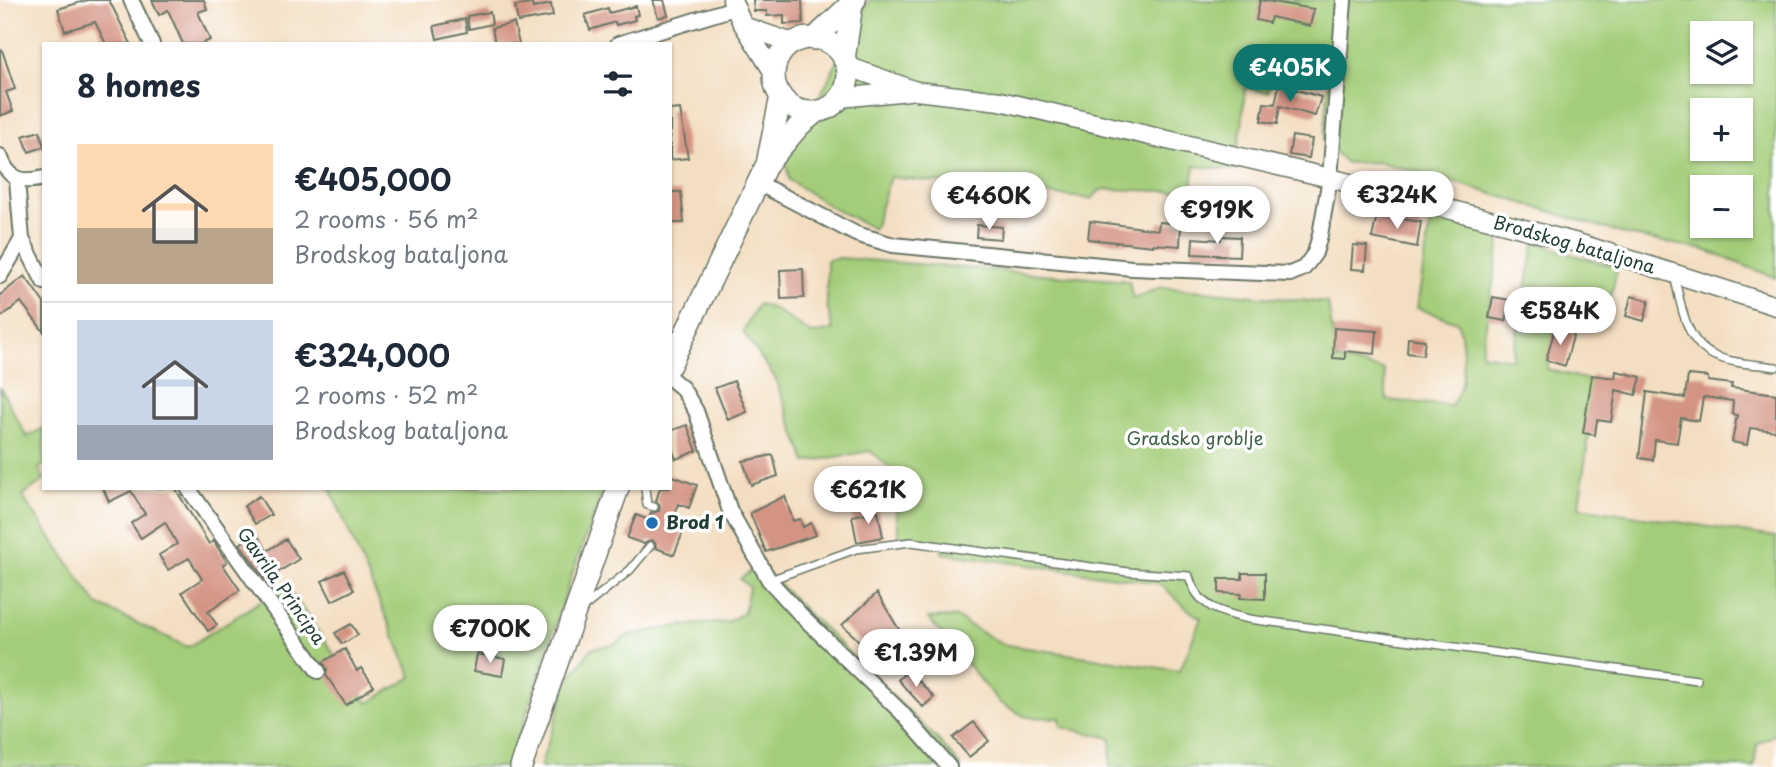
<!DOCTYPE html>
<meta charset="utf-8">
<style>
:root{--surface:#fff;--page:#f6f6f7;--text:#1f2937;--muted:#747a83;--line:#e0e1e3;--accent:#0f766e}
body{margin:0;font-family:"Playpen Sans",sans-serif;background:var(--page);color:var(--text);height:100vh;display:flex;flex-direction:column;font-size:26px;white-space:nowrap}
*{box-sizing:border-box;margin:0}
p{font-size:23px;color:var(--muted)}
.icon{flex:none;width:38px;height:38px;fill:none;stroke:currentColor;stroke-width:2;stroke-linecap:round;stroke-linejoin:round}
.map{position:relative;flex:1;overflow:hidden}
.side{position:absolute;left:42px;top:42px;width:630px;height:448px;display:flex;flex-direction:column;background:var(--surface);border-radius:0px;box-shadow:0 2px 5px #0004}
.side>*{flex:none}
.controls{position:absolute;left:1690px;top:21px;display:grid;gap:14px}
.controls a{display:grid;place-items:center;width:63px;height:63px;border-radius:0px;background:var(--surface);box-shadow:0 2px 5px #0004;font-size:35px}
.price{position:absolute;translate:-50% -60px;padding:0 16px;border-radius:24px;background:#fff;color:#222;font-size:23px;line-height:46px;filter:drop-shadow(0 2px 4px #0008)}
.price::after{content:'';position:absolute;left:50%;top:42px;width:21px;height:16px;margin-left:-10px;background:inherit;clip-path:polygon(0 0,100% 0,50% 100%)}
.price.selected{background:var(--accent);color:#fff}
ul{padding:0;list-style:none}
li{display:flex;align-items:center;gap:21px;height:175px;padding:0 35px}
li+li{border-top:2px solid var(--line)}
li span{display:grid;place-items:center;flex:none;width:196px;height:140px;border-radius:0px;color:#555}
li>.icon{margin-inline-start:auto}
span .icon{width:84px;height:84px;fill:#fffc;stroke-width:1}
li b{font-size:30px}
h2{display:flex;justify-content:space-between;align-items:center;height:84px;padding:0 35px;font-size:30px}
.map>svg:first-child{display:block}
.green{fill:#a4cd79;stroke:#628556;stroke-width:2;fill-rule:evenodd}
.building{fill:#d49484}
.lines{fill:none;stroke-linecap:round;stroke-linejoin:round}
.service-casing{stroke:#697565;stroke-width:10}
.minor-casing{stroke:#697565;stroke-width:18}
.tertiary-casing{stroke:#697565;stroke-width:21}
.primary-casing{stroke:#697565;stroke-width:24}
.service{stroke:#fff;stroke-width:7}
.minor{stroke:#fff;stroke-width:14}
.tertiary{stroke:#fff;stroke-width:18}
.primary{stroke:#fff;stroke-width:21}
.poi-dot{fill:#1f6fb2;stroke:#fff;stroke-width:2.5}
.labels{text-anchor:middle;stroke-width:7;stroke-linejoin:round;paint-order:stroke}
.street-label{font-size:18px;fill:#1f3d34;stroke:#fff}
.park-label{font-size:18px;fill:#406145;stroke:#fff}
.poi-label{font-size:18px;font-weight:bold;fill:#1f3d34;stroke:#fff;text-anchor:start}
</style>
<div class="map">
<svg width="1776" height="767" viewBox="0 0 1776 767">
<rect width="100%" height="100%" fill="#fff"/>
<filter id="ink" filterUnits="userSpaceOnUse"><feTurbulence type="fractalNoise" baseFrequency=".0143" numOctaves="2"/><feDisplacementMap in="SourceGraphic" scale="14" xChannelSelector="R" yChannelSelector="G"/><feConvolveMatrix kernelMatrix="1 2 1 2 8 2 1 2 1" color-interpolation-filters="sRGB"/></filter>
<filter id="wash" filterUnits="userSpaceOnUse"><feTurbulence type="fractalNoise" baseFrequency=".00686" numOctaves="4" result="noise"/><feDisplacementMap in="SourceGraphic" scale="28" xChannelSelector="R" yChannelSelector="G"/><feGaussianBlur stdDeviation="1.57" result="paint"/><feColorMatrix in="noise" values="0 0 0 0 0 0 0 0 0 0 0 0 0 0 0 0 0 1.4 0 .05"/><feComposite in="paint" operator="in"/></filter>
<g filter="url(#wash)">
<rect width="100%" height="100%" fill="#f3dec1"/>
<!-- green -->
<path class="green" d="M869,0H1776V278L1705,250L1627,235L1444,179L1380,162L1346,163L1324,141L1330,66L1282,51L1268,92L1245,88L1242,126L1234,170L1195,166L1191,192L1107,189L1099,191L1092,199L890,177L874,229L833,208L789,180L786,162ZM1703,33H1741V72H1703ZM1703,110H1741V149H1703ZM1703,187H1741V226H1703Z
M1434,199L1502,229L1481,354L1512,359L1535,241L1570,254L1618,267L1604,325L1562,313L1547,369L1596,382L1579,507L1776,537V734L1757,744L1754,767H1110L1111,738L1061,727L1060,718L1026,717L1000,703L928,618L956,617L1001,644L1180,671L1201,618C1184,610 1174,594 1158,583L942,553V542L899,536L891,468L870,451L806,462L775,378L743,332L758,304L774,309L812,334L833,330L827,306V260L840,258L1129,281L1133,299L1161,287L1328,303L1337,360L1384,370L1387,400L1451,406C1453,401 1457,396 1459,391C1465,376 1464,336 1457,322L1417,308Z
M0,387L27,437L44,428V465L39,468L44,480L22,496L98,605L188,647L286,585L368,703L412,677L330,488H604L572,574L509,767H0Z
M759,565L942,744L961,767H540L569,679L592,648L613,645L629,635L677,626L727,622L744,613L749,587L740,579Z"/>
<g id="blocks">
<!-- building -->
<path class="building" d="M88,0H109L131,44H106L95,22L65,31L58,9Z
M152,0H204L207,9L198,12L210,40L201,44H183L168,10L159,15Z
M653,0H664L668,15L658,18Z
M753,0H802L803,23L784,24V15L767,16V11H754Z
M1260,0L1314,9L1310,26L1271,17L1269,23L1256,20Z
M532,4L533,8L551,4L553,16L518,22L515,6Z
M636,6L638,15L634,16L635,20L616,25L615,22L590,30L585,15L608,8L609,13Z
M490,12L492,24L469,29L467,16Z
M465,19L467,32L437,39L434,26Z
M514,23L519,44H495L492,28Z
M2,50L15,89L6,92L13,111L0,116V51Z
M1279,85L1321,97L1315,116L1280,106L1277,124L1261,121L1264,103L1275,104Z
M680,109L688,158L670,160V110Z
M40,131L44,147L29,152L23,136Z
M1292,136L1312,139L1309,158L1289,155Z
M670,192H681L684,223H670Z
M1377,215L1421,222L1417,247L1372,238Z
M1090,221L1158,230L1159,222L1181,224L1180,246L1153,244V246L1088,239Z
M977,225L1002,227L1001,239L976,237Z
M1221,236L1240,237L1239,256L1192,254L1193,238L1221,240Z
M1353,245L1367,246L1365,270L1351,269Z
M803,269L804,298L781,299L780,270Z
M25,276L44,303V332L21,302L0,318V295Z
M1631,296L1649,301L1644,321L1626,316Z
M1493,297L1510,300L1506,321L1489,318Z
M1334,328L1377,331L1375,354L1345,351V359L1333,358Z
M1555,328L1574,333L1565,366L1546,360Z
M1408,338L1425,340L1423,355L1407,353Z
M1616,371L1641,377L1636,395L1616,390L1611,422L1597,420L1595,435L1583,433L1592,375L1615,378Z
M1688,375L1708,377V381L1732,384L1731,388L1776,394V431L1750,428L1747,445L1732,442L1737,415L1732,414L1733,401L1705,397L1703,398L1699,421L1681,418L1677,443L1655,440L1653,460L1639,458L1647,392L1685,398Z
M734,381L747,412L728,420L715,388Z
M687,425L697,451L676,459L670,444V431Z
M773,455L778,476L751,485L743,461Z
M670,475L697,485L689,508L679,504L670,527L683,532L674,555L656,548L655,543L652,540L644,544L627,538L636,515L649,520L651,513L659,511L660,505L656,501L660,488H670Z
M103,488H175L209,544L214,541L218,548L227,562L223,565L240,590L208,612L217,625L208,631L182,592L202,579L189,558L168,570L159,555L177,544L165,522L141,538L131,523L145,514L131,491L109,502Z
M259,496L271,515L255,524L244,506Z
M785,496L793,521L800,519L803,527L811,523L816,535L766,552L750,513Z
M878,511L883,537L857,542L852,516Z
M256,533L267,551L286,539L299,559L266,580L240,544Z
M344,570L354,590L332,601L322,581Z
M1242,573H1265V599L1240,598L1241,594L1219,593V579H1242Z
M877,593L901,633L889,641L895,647L881,661L842,625Z
M351,624L358,635L342,644L335,633Z
M345,649L357,671L361,668L374,686L346,705L326,675L327,669L323,662Z
M477,654L505,659L502,676L474,671Z
M908,670L934,697L923,707L898,680Z
M974,722L989,741L969,757L953,738Z"/>
</g>
</g>
<g filter="url(#ink)">
<use href="#blocks" fill-opacity="0" stroke="#697565" stroke-width="2"/>
<g class="lines">
<defs>
<path id="service" d="M1674,275C1681,304 1685,343 1715,356C1733,364 1757,364 1776,367
M645,488L647,505L654,507
M770,580L856,549L911,542L1128,572L1189,576C1197,607 1221,613 1249,619L1697,680
M584,607L630,570L650,546"/>
<path id="minor" d="M131,0L152,44
M618,44L734,8
M0,156C8,179 21,184 44,178
M17,180L22,239L44,282
M758,183L856,234L893,245L1132,268L1290,274L1304,268L1315,253L1320,235L1330,178L1344,1
M0,276L22,239
M670,378L682,388L696,411L730,511L769,580L800,614L901,712L949,767
M188,488L318,671"/>
<path id="tertiary" d="M732,0L741,21L774,73
M746,27L793,43
M847,66L916,91L1000,101L1330,178L1581,244L1776,306
M840,98L909,91"/>
<path id="primary" d="M774 75a37 37 0 1 1 74 0a37 37 0 1 1-74 0Z
M814,39L855,0
M844,60L852,4
M768,159L781,96
M670,365L767,164L799,126L817,111
M521,767L618,488"/>
</defs>
<!-- service casing -->
<use href="#service" class="service-casing"/>
<!-- minor casing -->
<use href="#minor" class="minor-casing"/>
<!-- tertiary casing -->
<use href="#tertiary" class="tertiary-casing"/>
<!-- primary casing -->
<use href="#primary" class="primary-casing"/>
<!-- service -->
<use href="#service" class="service"/>
<!-- minor -->
<use href="#minor" class="minor"/>
<!-- tertiary -->
<use href="#tertiary" class="tertiary"/>
<!-- primary -->
<use href="#primary" class="primary"/>
</g>
</g>
<!-- markers -->
<circle class="poi-dot" cx="652" cy="523" r="7"/>
<g class="labels">
<!-- street labels -->
<g class="street-label">
<text transform="translate(1574 245) rotate(16)" y="6">Brodskog bataljona</text>
<text transform="translate(281 586) rotate(55)" y="6">Gavrila Principa</text>
</g>
<!-- park labels -->
<g class="park-label">
<text x="1195" y="445">Gradsko groblje</text>
</g>
<!-- poi labels -->
<g class="poi-label">
<text x="666" y="529">Brod 1</text>
</g>
</g>
</svg>
<div class="controls">
<a><svg class="icon" aria-label="layers" viewBox="0 0 24 24"><path d="M12 4l9 5-9 5-9-5zM3 14l9 5 9-5"/></svg></a>
<a>+</a>
<a>−</a>
</div>
<b class="price selected" style="left:1290px;top:104px">€405K</b>
<b class="price" style="left:1397px;top:231px">€324K</b>
<b class="price" style="left:989px;top:232px">€460K</b>
<b class="price" style="left:1217px;top:246px">€919K</b>
<b class="price" style="left:1560px;top:347px">€584K</b>
<b class="price" style="left:868px;top:526px">€621K</b>
<b class="price" style="left:490px;top:665px">€700K</b>
<b class="price" style="left:916px;top:689px">€1.39M</b>
<section class="side">
<h2>8 homes<svg class="icon" aria-label="filters" viewBox="0 0 24 24"><path d="M4 7h16M4 17h16"/><circle cx="9" cy="7" r="2"/><circle cx="15" cy="17" r="2"/></svg></h2>
<ul>
<li><span style="background:linear-gradient(#ffd9b3 60%,#b9a48a 0)"><svg class="icon" aria-label="home" viewBox="0 0 24 24"><path d="M3 11l9-7 9 7M6 9v11h12V9"/></svg></span><div><b>€405,000</b><p>2 rooms · 56 m²</p><p>Brodskog bataljona</p></div></li>
<li><span style="background:linear-gradient(#c9d6e8 75%,#9aa5b1 0)"><svg class="icon" aria-label="home" viewBox="0 0 24 24"><path d="M3 11l9-7 9 7M6 9v11h12V9"/></svg></span><div><b>€324,000</b><p>2 rooms · 52 m²</p><p>Brodskog bataljona</p></div></li>
</ul>
</section>
</div>
